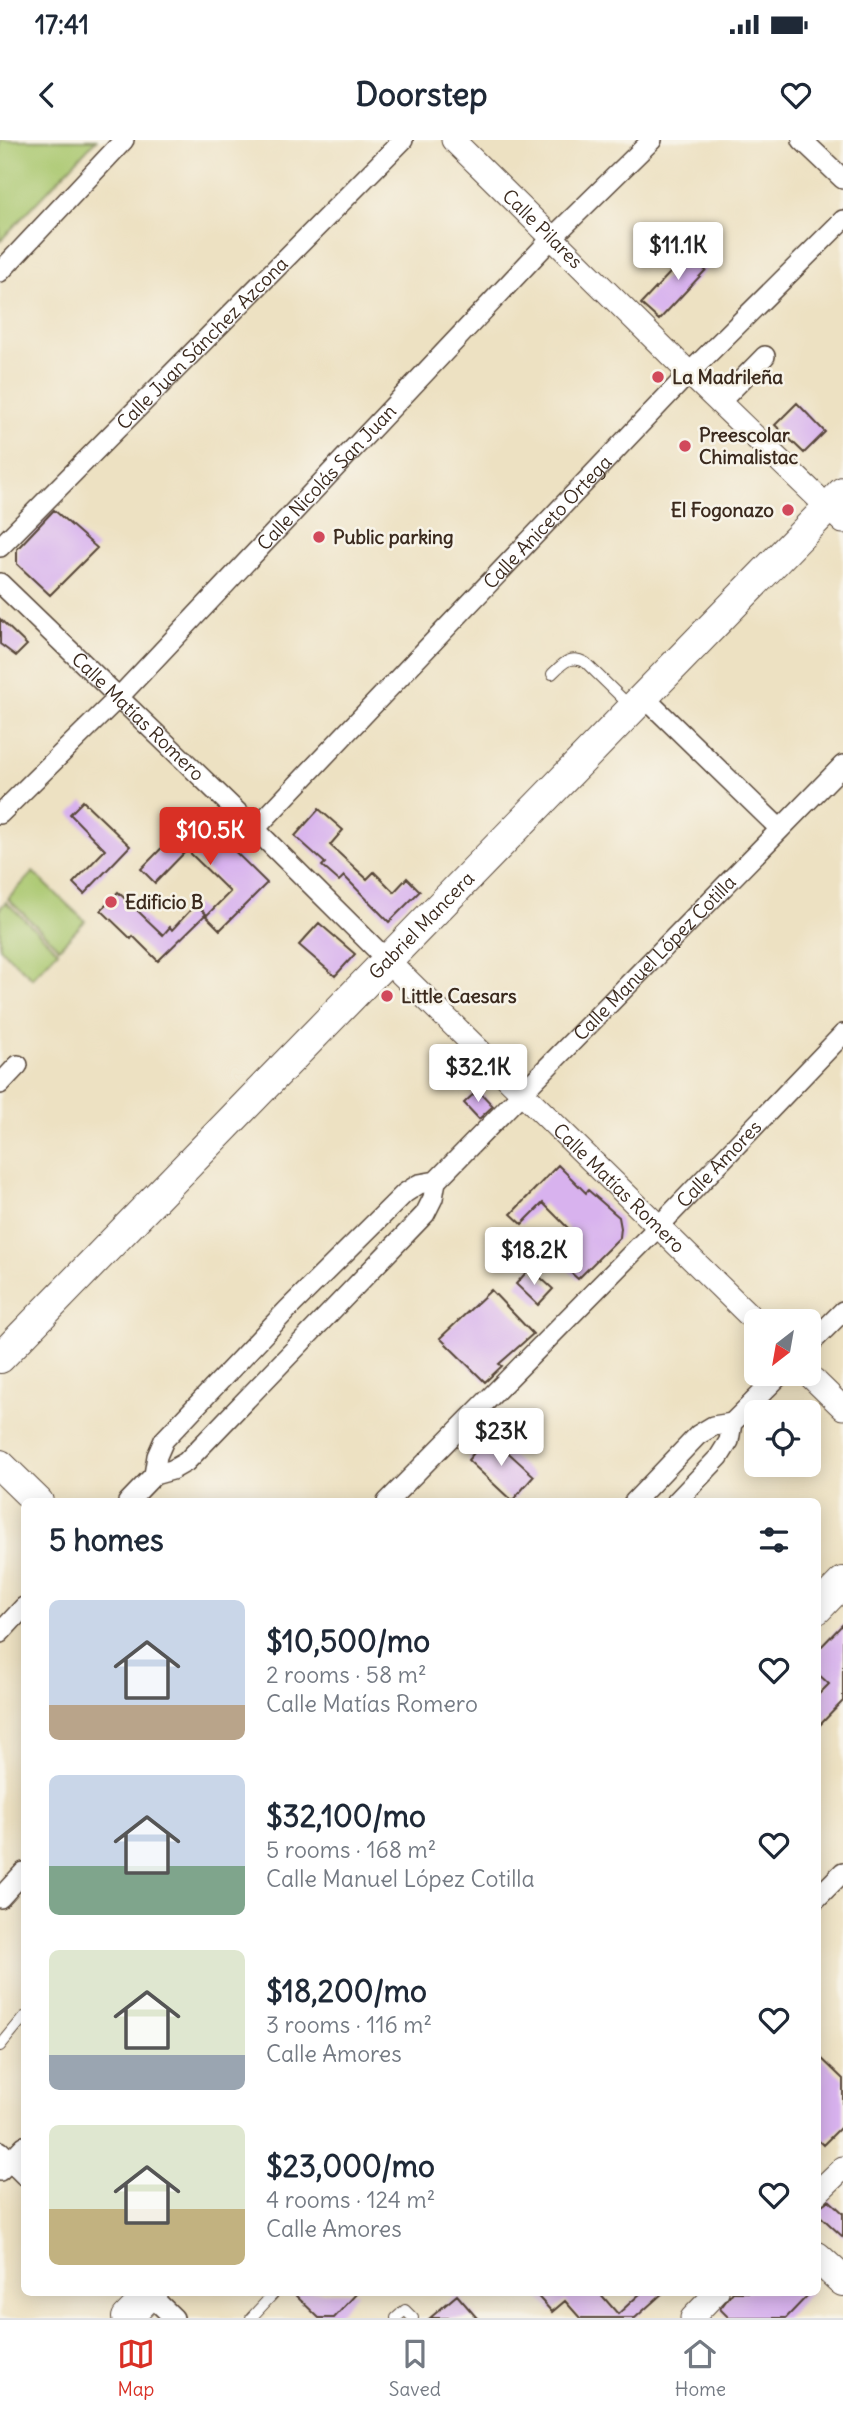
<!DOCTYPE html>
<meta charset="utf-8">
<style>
:root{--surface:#fff;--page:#f6f6f7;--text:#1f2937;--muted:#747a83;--line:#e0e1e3;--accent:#d93025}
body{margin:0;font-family:Delius,sans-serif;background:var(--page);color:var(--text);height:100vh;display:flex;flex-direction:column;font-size:26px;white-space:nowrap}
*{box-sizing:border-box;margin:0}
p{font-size:23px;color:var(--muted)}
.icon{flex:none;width:38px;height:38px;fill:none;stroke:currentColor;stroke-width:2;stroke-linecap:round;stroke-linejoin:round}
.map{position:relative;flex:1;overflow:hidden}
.side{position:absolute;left:21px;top:1358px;width:800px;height:798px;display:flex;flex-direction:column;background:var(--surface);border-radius:10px;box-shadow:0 4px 18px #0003}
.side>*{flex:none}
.needle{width:46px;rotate:211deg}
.tools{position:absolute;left:744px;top:1169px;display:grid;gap:14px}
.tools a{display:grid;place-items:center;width:77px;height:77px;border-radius:10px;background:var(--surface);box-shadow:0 4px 18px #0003;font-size:35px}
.price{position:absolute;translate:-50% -60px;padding:0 16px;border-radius:7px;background:#fff;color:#222;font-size:23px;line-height:46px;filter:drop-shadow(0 2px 4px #0008)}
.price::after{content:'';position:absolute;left:50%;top:42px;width:21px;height:16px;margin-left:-10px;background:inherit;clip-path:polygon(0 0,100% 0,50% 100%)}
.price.active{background:var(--accent);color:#fff}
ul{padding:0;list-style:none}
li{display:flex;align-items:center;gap:21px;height:175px;padding:0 28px}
li span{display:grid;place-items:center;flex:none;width:196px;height:140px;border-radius:10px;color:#555}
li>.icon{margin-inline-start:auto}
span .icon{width:84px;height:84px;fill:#fffc;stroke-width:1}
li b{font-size:30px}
h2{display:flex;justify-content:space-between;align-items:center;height:84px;padding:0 28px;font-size:30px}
.status{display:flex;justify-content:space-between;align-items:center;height:49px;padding:0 35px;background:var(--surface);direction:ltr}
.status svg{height:19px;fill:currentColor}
header{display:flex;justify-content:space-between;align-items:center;height:91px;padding:0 28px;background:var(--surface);font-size:32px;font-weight:700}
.tabs{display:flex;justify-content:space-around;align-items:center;height:98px;border-top:2px solid var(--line);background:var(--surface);font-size:19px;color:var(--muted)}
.tabs a{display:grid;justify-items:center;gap:4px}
.tabs .active{color:var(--accent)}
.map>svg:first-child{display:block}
.green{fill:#aac870;stroke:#727947;stroke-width:2}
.building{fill:#d8b2ee}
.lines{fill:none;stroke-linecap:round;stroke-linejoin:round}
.service-casing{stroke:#564537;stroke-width:12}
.minor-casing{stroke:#564537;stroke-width:22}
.tertiary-casing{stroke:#564537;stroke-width:25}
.primary-casing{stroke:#564537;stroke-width:32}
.service{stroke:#fff;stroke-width:10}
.minor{stroke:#fff;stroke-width:19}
.tertiary{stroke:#fff;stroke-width:23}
.primary{stroke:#fff;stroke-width:30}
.poi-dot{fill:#d1495b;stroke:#f7f3e8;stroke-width:2.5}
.labels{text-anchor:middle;stroke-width:5;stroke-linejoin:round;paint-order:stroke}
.street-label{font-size:19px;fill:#3b2a1e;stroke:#f7f3e8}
.poi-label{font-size:19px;font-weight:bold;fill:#3b2a1e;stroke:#f7f3e8;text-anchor:start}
</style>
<div class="status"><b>17:41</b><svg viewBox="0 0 49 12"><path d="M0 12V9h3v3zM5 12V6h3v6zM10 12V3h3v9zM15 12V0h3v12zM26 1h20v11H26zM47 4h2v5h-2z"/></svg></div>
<header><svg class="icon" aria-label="back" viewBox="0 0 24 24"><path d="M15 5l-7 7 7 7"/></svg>Doorstep<svg class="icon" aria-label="heart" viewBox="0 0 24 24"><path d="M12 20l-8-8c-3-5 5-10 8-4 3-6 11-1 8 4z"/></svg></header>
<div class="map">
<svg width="843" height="2178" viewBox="0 0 843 2178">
<rect width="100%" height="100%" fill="#f7f3e8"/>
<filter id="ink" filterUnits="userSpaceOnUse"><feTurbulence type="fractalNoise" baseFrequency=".0143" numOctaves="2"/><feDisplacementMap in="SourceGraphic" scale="14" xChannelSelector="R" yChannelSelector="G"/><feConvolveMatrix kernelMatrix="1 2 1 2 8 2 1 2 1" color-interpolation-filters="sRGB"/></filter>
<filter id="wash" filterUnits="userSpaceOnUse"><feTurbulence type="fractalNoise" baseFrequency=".00686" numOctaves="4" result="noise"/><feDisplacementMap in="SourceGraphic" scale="28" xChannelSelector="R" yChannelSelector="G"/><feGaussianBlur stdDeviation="1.57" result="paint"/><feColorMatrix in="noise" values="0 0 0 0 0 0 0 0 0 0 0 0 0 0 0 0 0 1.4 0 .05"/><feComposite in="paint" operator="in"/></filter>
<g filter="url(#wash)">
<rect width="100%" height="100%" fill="#ede1c2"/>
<!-- green -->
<path class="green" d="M0,0H96L0,101Z
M33,732L85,781L59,808L8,759Z
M6,762L58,811L32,838L0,808V768Z"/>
<g id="blocks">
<!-- building -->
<path class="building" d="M697,104L715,120L659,180L641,164Z
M797,263L825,292L804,313L775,285Z
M54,370L97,408L50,455L17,424V409Z
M0,479L27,505L16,516L0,504Z
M83,661L130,706L84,754L73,743L105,710L70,674Z
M319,669L343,690L330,705L367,739L374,732L394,752L407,738L420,751L389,782L344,736L339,741L322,726L325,723L295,696Z
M196,673L267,743L220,790L206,776L230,752L187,710L155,743L141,729Z
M118,752L163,795L170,787L172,790L196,764L206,774L158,821L133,796L131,799L101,770Z
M319,783L355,814L335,836L299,805Z
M478,950L493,966L479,979L464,963Z
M558,1025L586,1053L588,1050L619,1077L621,1088L620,1097L578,1139L548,1112L569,1089L543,1063L522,1084L511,1074Z
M530,1128L553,1149L538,1165L516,1144Z
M491,1150L533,1194L499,1224L502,1226L485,1242L440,1198Z
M489,1295L534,1336L512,1361L468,1320Z
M843,1484V1561L817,1588V1556L829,1544L817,1533V1511Z
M817,1914L843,1939V1985L823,2005L817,1999Z
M829,2060L843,2073V2097L817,2073L819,2067Z
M292,2152H358L334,2178H319Z
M534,2152H599L618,2174L642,2152H664L635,2178H580L565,2161L552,2172Z
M733,2152H811L786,2178H729L720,2169Z
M457,2155L477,2178H430Z"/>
</g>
</g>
<g filter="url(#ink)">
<use href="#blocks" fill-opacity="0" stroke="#564537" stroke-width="2"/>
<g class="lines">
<defs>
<path id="service" d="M552,534C563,523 570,514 586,523L630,566
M0,1906L24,1877
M251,2178L275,2152
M396,2178L405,2170L413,2178"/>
<g id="minor">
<path d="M802,0L843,39"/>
<path d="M0,132L124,0"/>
<path d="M719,263L765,216"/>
<path id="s1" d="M0,407L403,0"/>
<path id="s2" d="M0,443L255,689L388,821"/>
<path d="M644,557L780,689"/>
<path id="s3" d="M0,674L119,557L552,98L652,0"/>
<path id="s4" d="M255,689L689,233L843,80"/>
<path d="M0,944L18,925"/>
<path d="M808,1206L843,1171"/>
<path id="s5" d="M154,1335L157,1316L164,1300L287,1170L405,1053L419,1044L436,1041L843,625"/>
<path d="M128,1362L154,1335L172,1330L186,1322L425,1074L433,1058L436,1041"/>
<path id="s6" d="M387,1362L659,1086L843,894"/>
<path d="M634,1362L698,1295L713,1286L732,1283"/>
<path d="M676,1362L719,1317L729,1301L732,1283L781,1234"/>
<path d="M0,1493L24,1467"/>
<path d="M0,1758L24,1732"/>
<path d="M817,1758L843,1732"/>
<path d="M0,2011L24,2035"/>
<path d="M0,2031L24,2006"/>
<path d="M147,2152L174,2178"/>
</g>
<g id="tertiary">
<path id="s7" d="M453,0L689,233L843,382"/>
<path id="s8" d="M388,821L756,1182"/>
<path d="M808,1234L843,1268"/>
<path d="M817,2053L843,2028"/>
<path d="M692,2178L717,2152"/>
</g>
<g id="primary">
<path id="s9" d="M0,1218L843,352"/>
<path d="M0,1325L38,1362"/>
<path d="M817,1469L843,1442"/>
<path d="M817,2117L843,2141"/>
<path d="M127,2178L152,2152"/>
</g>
</defs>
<!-- service casing -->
<use href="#service" class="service-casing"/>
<!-- minor casing -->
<use href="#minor" class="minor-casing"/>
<!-- tertiary casing -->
<use href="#tertiary" class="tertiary-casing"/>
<!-- primary casing -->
<use href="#primary" class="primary-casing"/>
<!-- service -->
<use href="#service" class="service"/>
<!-- minor -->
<use href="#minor" class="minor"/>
<!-- tertiary -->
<use href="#tertiary" class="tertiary"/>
<!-- primary -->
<use href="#primary" class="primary"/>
</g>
</g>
<!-- markers -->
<g class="poi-dot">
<circle cx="658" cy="237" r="7"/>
<circle cx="685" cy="306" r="7"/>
<circle cx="788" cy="370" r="7"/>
<circle cx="319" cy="397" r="7"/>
<circle cx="111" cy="762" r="7"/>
<circle cx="387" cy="856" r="7"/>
</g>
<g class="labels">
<!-- street labels -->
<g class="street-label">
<text dy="7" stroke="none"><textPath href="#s7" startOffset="126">Calle Pilares</textPath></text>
<text dy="7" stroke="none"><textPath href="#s1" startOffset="287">Calle Juan Sánchez Azcona</textPath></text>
<text dy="7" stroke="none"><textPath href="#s3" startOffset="469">Calle Nicolás San Juan</textPath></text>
<text dy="7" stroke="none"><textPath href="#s4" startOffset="424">Calle Aniceto Ortega</textPath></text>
<text dy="7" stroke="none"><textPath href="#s2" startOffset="192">Calle Matías Romero</textPath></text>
<text dy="7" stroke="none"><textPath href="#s9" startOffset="604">Gabriel Mancera</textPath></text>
<text dy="7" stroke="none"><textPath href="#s5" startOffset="728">Calle Manuel López Cotilla</textPath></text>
<text dy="7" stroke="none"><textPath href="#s6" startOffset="474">Calle Amores</textPath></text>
<text dy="7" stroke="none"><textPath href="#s8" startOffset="324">Calle Matías Romero</textPath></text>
</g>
<!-- poi labels -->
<g class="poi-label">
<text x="672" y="244">La Madrileña</text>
<text x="699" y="302">Preescolar<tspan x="699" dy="22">Chimalistac</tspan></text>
<text x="774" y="377" text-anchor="end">El Fogonazo</text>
<text x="333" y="404">Public parking</text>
<text x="125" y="769">Edificio B</text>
<text x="401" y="863">Little Caesars</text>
</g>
</g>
</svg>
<div class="tools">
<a><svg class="needle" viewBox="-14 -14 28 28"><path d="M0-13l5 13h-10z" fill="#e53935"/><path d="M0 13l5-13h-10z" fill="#747a83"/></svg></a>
<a><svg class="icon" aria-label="locate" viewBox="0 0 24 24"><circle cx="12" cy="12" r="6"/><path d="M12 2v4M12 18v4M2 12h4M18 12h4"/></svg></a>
</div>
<b class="price" style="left:678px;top:142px">$11.1K</b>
<b class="price active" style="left:210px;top:727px">$10.5K</b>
<b class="price" style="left:478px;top:964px">$32.1K</b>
<b class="price" style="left:534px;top:1147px">$18.2K</b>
<b class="price" style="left:501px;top:1328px">$23K</b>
<section class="side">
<h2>5 homes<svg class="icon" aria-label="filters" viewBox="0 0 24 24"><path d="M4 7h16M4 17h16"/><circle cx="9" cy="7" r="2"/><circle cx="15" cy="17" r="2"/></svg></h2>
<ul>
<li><span style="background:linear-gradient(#c9d6e8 75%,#b9a48a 0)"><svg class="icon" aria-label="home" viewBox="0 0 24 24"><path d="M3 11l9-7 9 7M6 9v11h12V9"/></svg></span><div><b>$10,500/mo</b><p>2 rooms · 58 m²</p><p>Calle Matías Romero</p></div><svg class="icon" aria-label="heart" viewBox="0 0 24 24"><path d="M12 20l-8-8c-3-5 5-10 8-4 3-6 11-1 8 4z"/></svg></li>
<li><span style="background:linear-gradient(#c9d6e8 65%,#7fa58c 0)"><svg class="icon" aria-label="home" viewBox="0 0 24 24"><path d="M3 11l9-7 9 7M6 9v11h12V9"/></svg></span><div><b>$32,100/mo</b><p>5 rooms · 168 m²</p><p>Calle Manuel López Cotilla</p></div><svg class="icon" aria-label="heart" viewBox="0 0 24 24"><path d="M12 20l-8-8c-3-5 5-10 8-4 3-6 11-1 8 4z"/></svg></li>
<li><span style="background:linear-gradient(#dfe7d0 75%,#9aa5b1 0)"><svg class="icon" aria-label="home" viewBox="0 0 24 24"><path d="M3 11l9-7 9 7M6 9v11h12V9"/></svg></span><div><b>$18,200/mo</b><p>3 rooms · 116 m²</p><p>Calle Amores</p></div><svg class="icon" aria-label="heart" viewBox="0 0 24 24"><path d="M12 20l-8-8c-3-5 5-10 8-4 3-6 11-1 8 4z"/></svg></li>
<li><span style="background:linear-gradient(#dfe7d0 60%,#c2b280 0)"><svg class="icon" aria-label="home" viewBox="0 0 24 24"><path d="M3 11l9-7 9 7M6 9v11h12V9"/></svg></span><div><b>$23,000/mo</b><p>4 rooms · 124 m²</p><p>Calle Amores</p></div><svg class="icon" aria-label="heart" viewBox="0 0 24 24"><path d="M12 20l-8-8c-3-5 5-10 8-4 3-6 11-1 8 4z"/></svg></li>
</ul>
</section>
</div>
<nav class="tabs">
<a class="active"><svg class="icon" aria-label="map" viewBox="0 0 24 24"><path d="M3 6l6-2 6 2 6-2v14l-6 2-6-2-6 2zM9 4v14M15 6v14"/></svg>Map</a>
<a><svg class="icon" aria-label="saved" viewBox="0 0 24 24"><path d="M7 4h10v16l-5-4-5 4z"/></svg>Saved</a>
<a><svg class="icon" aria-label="home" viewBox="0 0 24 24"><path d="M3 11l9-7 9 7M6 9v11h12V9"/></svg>Home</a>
</nav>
